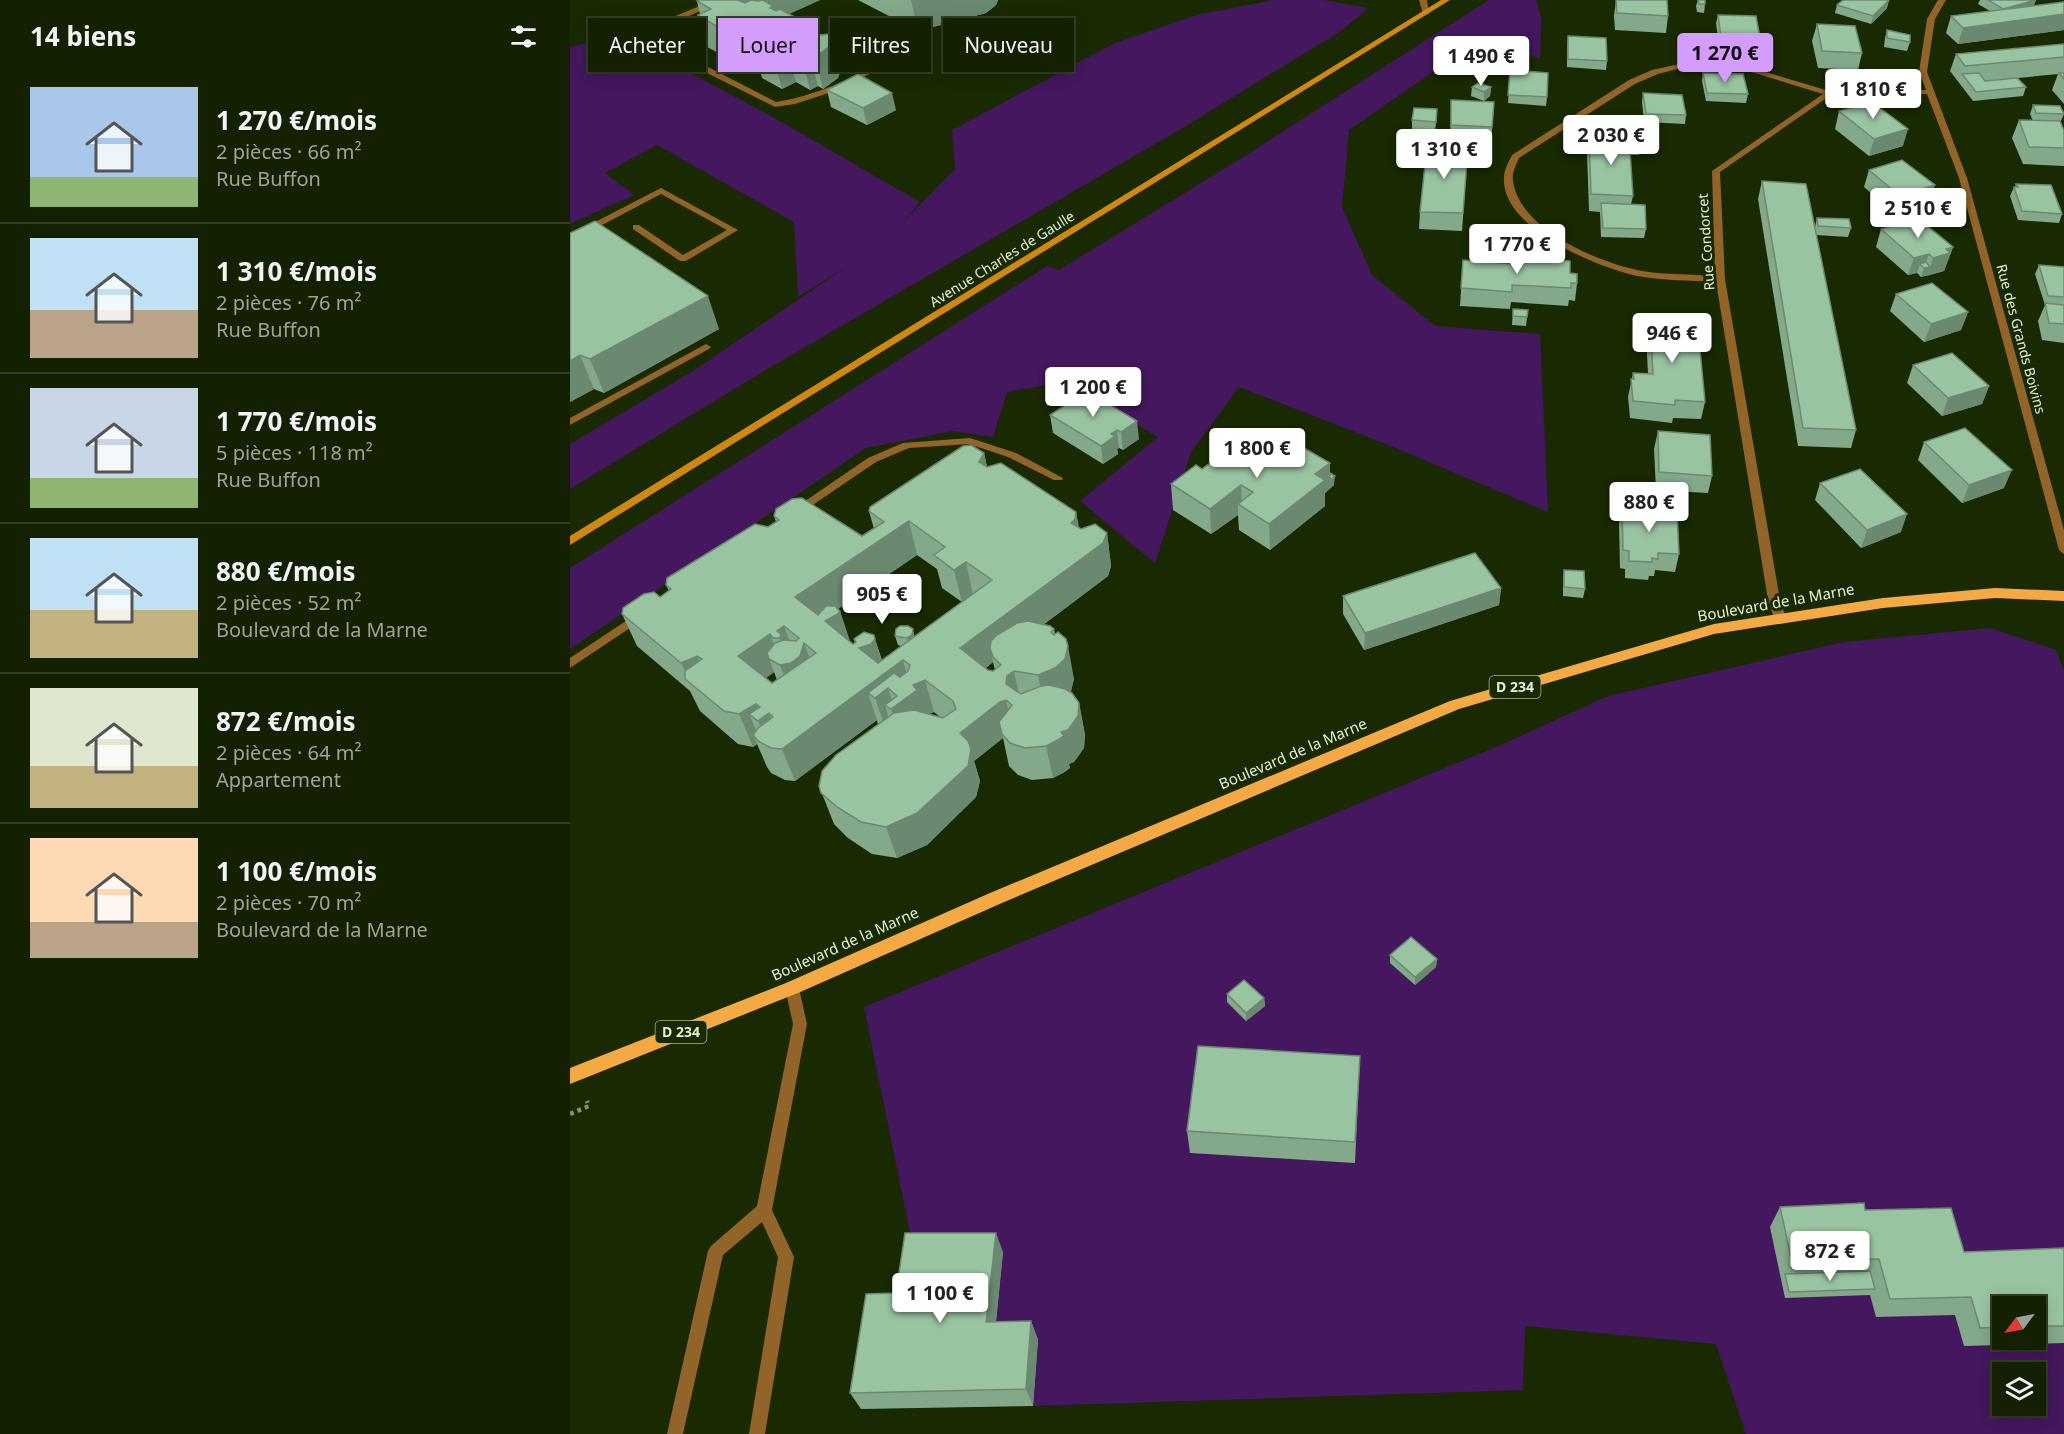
<!DOCTYPE html>
<html lang="fr">
<meta charset="utf-8">
<style>
:root{--surface:#132002;--page:#1c280c;--text:#f1f3f6;--muted:#9da399;--line:#323e24;--accent:#d49cfc}
body{margin:0;font-family:"Noto Sans",sans-serif;background:var(--page);color:var(--text);height:100vh;display:flex;flex-direction:column;font-size:22px;white-space:nowrap}
*{box-sizing:border-box;margin:0}
p{font-size:20px;color:var(--muted)}
.icon{flex:none;width:33px;height:33px;fill:none;stroke:currentColor;stroke-width:2;stroke-linecap:round;stroke-linejoin:round}
.map{position:relative;flex:1;overflow:hidden}
.sheet{display:flex;flex-direction:column;background:var(--surface);width:570px}
.sheet>*{flex:none}
.banner{position:absolute;left:18px;top:18px;width:570px;height:54px;display:flex;gap:12px}
.needle{width:39px;rotate:238deg}
.controls{position:absolute;left:1422px;top:1296px;display:grid;gap:12px}
.controls a{display:grid;place-items:center;width:54px;height:54px;border-radius:0px;background:var(--surface);box-shadow:0 3px 15px #0003,0 0 0 2px var(--line);font-size:30px}
.price{position:absolute;translate:-50% -51px;padding:0 14px;border-radius:6px;background:#fff;color:#222;font-size:20px;line-height:39px;filter:drop-shadow(0 2px 3px #0008)}
.price::after{content:'';position:absolute;left:50%;top:36px;width:18px;height:14px;margin-left:-9px;background:inherit;clip-path:polygon(0 0,100% 0,50% 100%)}
.price.current{background:var(--accent);color:#111}
ul{padding:0;list-style:none}
li{display:flex;align-items:center;gap:18px;height:150px;padding:0 30px}
li+li{border-top:2px solid var(--line)}
li span{display:grid;place-items:center;flex:none;width:168px;height:120px;border-radius:0px;color:#555}
li>.icon{margin-inline-start:auto}
span .icon{width:72px;height:72px;fill:#fffc;stroke-width:1}
li b{font-size:26px}
h2{display:flex;justify-content:space-between;align-items:center;height:72px;padding:0 30px;font-size:26px}
.pill{padding:0 21px;border-radius:0px;background:var(--surface);box-shadow:0 3px 15px #0003,0 0 0 2px var(--line);font-size:21px;line-height:54px}
.pill.current{background:var(--accent);color:#111}
main{display:flex;flex:1;min-height:0}
.map>svg:first-child{display:block}
.green{fill:#44175e;fill-rule:evenodd}
.lines{fill:none;stroke-linecap:round;stroke-linejoin:round}
.path{stroke:#829172;stroke-width:4.5;stroke-dasharray:4 4;stroke-linecap:butt}
.service{fill:#926429;fill-rule:evenodd}
.minor{fill:#926429;fill-rule:evenodd}
.secondary{fill:#d18713;fill-rule:evenodd}
.primary{fill:#f4a944;fill-rule:evenodd}
.wall{fill:#84a98a;fill-rule:evenodd}
.shaded-wall{fill:#6b8971}
.building{fill:#99c4a1;stroke:#6b8971;stroke-width:1.5;fill-rule:evenodd}
.labels{text-anchor:middle;stroke-width:6;stroke-linejoin:round;paint-order:stroke}
.far-street-label{font-size:14px;fill:#e2efd8;stroke:#192a02}
.shield{fill:#192a02;stroke:#a6b498;stroke-width:1.5}
.shield-label{font-size:14px;font-weight:bold;fill:#e2efd8}
.street-label{font-size:15px;fill:#e2efd8;stroke:#192a02}
</style>
<main>
<section class="sheet">
<h2>14 biens<svg class="icon" aria-label="filters" viewBox="0 0 24 24"><path d="M4 7h16M4 17h16"/><circle cx="9" cy="7" r="2"/><circle cx="15" cy="17" r="2"/></svg></h2>
<ul>
<li><span style="background:linear-gradient(#a9c7e8 75%,#8fb573 0)"><svg class="icon" aria-label="home" viewBox="0 0 24 24"><path d="M3 11l9-7 9 7M6 9v11h12V9"/></svg></span><div><b>1 270 €/mois</b><p>2 pièces · 66 m²</p><p>Rue Buffon</p></div></li>
<li><span style="background:linear-gradient(#bfe0f5 60%,#b9a48a 0)"><svg class="icon" aria-label="home" viewBox="0 0 24 24"><path d="M3 11l9-7 9 7M6 9v11h12V9"/></svg></span><div><b>1 310 €/mois</b><p>2 pièces · 76 m²</p><p>Rue Buffon</p></div></li>
<li><span style="background:linear-gradient(#c9d6e8 75%,#8fb573 0)"><svg class="icon" aria-label="home" viewBox="0 0 24 24"><path d="M3 11l9-7 9 7M6 9v11h12V9"/></svg></span><div><b>1 770 €/mois</b><p>5 pièces · 118 m²</p><p>Rue Buffon</p></div></li>
<li><span style="background:linear-gradient(#bfe0f5 60%,#c2b280 0)"><svg class="icon" aria-label="home" viewBox="0 0 24 24"><path d="M3 11l9-7 9 7M6 9v11h12V9"/></svg></span><div><b>880 €/mois</b><p>2 pièces · 52 m²</p><p>Boulevard de la Marne</p></div></li>
<li><span style="background:linear-gradient(#dfe7d0 65%,#c2b280 0)"><svg class="icon" aria-label="home" viewBox="0 0 24 24"><path d="M3 11l9-7 9 7M6 9v11h12V9"/></svg></span><div><b>872 €/mois</b><p>2 pièces · 64 m²</p><p>Appartement</p></div></li>
<li><span style="background:linear-gradient(#ffd9b3 70%,#b9a48a 0)"><svg class="icon" aria-label="home" viewBox="0 0 24 24"><path d="M3 11l9-7 9 7M6 9v11h12V9"/></svg></span><div><b>1 100 €/mois</b><p>2 pièces · 70 m²</p><p>Boulevard de la Marne</p></div></li>
</ul>
</section>
<div class="map">
<svg width="1494" height="1434" viewBox="0 0 1494 1434">
<rect width="100%" height="100%" fill="#192a02"/>
<!-- green -->
<path class="green" d="M703,0H754L798,8L771,31L609,130L194,371L0,489V444L123,371L281,264L228,297L224,222L87,145L35,173L64,195L0,224V47L50,35L201,116L350,202L331,224L385,169L382,130L545,43L626,15Z
M919,0H966L971,18L970,59L915,36L779,130L772,207L802,275L865,326L970,334L978,512L816,444L669,387L621,452L585,563L510,501L588,437L493,382L437,392L423,437L383,431L296,448L0,649V568L477,266L489,270L673,157Z
M1420,628L1486,650L1494,671V1434H1176L1146,1344L955,1326L953,1390L463,1406L468,1340H424L344,1252L294,1007L933,744L1038,696L1274,642ZM1432,1306H1466V1340H1432ZM1432,1372H1466V1406H1432Z"/>
<g class="lines">
<!-- path -->
<path class="path" d="M0,1114L19,1106L17,1101"/>
<!-- service -->
<path class="service" d="M144,0H154L97,26L90,37L101,48L206,102C257,94 303,67 349,45L356,47L262,92L225,104L205,107L95,52L82,37L91,22Z
M91,188L168,230L116,261H110L63,229V225H69L113,255L157,230L91,194L0,242V235Z
M136,344L141,347L139,349L0,425V418Z
M400,438L446,453L493,478L492,480H484L438,457L399,444L339,448L306,462L231,513H223L222,510L298,458L333,443Z
M71,611L77,615L75,618L0,668V658Z
M222,982L227,984L229,988L237,1024L202,1210L224,1257L195,1434H179L208,1257L192,1222L153,1255L113,1434H97L138,1251L141,1246L187,1206L223,1024L215,988L217,984Z"/>
<!-- minor -->
<path class="minor" d="M849,0H857L859,14H853Z
M1368,0H1376L1365,19L1357,72L1397,178L1494,530V554L1489,550L1389,178L1357,94L1261,95L1150,172L1155,279L1210,600L1216,618L1210,622L1204,618L1198,600L1146,282C1120,280 1093,281 1067,276C1027,267 930,228 934,177C934,170 939,161 942,155L1059,80L1082,70L1123,61L1169,64L1259,91L1356,90L1349,72L1357,19ZM1123,65L1168,68L1253,94L1142,171L1145,276C1121,274 1096,275 1072,271C1029,263 948,229 943,180C942,173 946,165 949,158L1065,84L1088,74Z"/>
<!-- secondary -->
<path class="secondary" d="M871,0H880L0,545V536Z"/>
<!-- primary -->
<path class="primary" d="M1425,588L1494,591V601L1425,598L1313,608L1144,634L889,709L432,903L228,993L0,1084V1068L216,983L420,893L880,701L1144,624L1313,598Z"/>
</g>
<!-- wall -->
<path class="wall" d="M129,0H250L219,14L223,16L224,21L244,31L270,72L268,78L253,89L248,86L240,90L226,82L212,89L192,78L190,70L183,73L164,62L162,54L156,57L137,47L128,15L130,14L127,1Z
M288,0H428L426,5L416,13L348,31Z
M1046,0L1098,16L1096,33L1045,30L1044,16Z
M1128,0H1135V4L1134,13L1127,12L1126,6Z
M1319,0L1317,8L1301,24L1265,13L1267,5Z
M1410,0H1466L1463,6L1494,2V30L1388,44L1376,33L1381,16L1420,11L1408,4Z
M1148,15L1190,38L1188,47L1149,45L1146,23Z
M1247,24L1292,53L1288,70L1248,68L1242,41Z
M1317,30L1340,42L1337,51L1314,47L1315,38Z
M998,36L1037,61L1036,70L997,67V45Z
M1494,44V104L1482,90L1488,74L1448,78L1456,87L1453,96L1403,101L1380,71L1386,54Z
M940,70L977,97L976,106L938,103Z
M1133,73L1178,94L1176,103L1136,101L1132,81Z
M902,87H921L920,96L914,101L901,96Z
M257,90L326,110L297,125L261,107Z
M1073,93L1116,115L1115,124L1074,122L1072,102Z
M881,100L924,102L921,144L880,142Z
M1463,105L1494,114L1490,123L1494,131V166L1453,164L1442,138L1449,120L1463,121L1460,114Z
M1269,111L1333,146L1299,156L1265,129Z
M867,117L865,130L842,129V120Z
M1029,123L1070,146L1069,155H1060L1063,196L1061,204L1076,229L1074,238L1031,237L1030,212L1019,211L1017,153L1019,136H1028Z
M898,148L892,231L849,229L850,212Z
M1299,170L1359,203L1324,213L1294,187Z
M1192,181L1245,227L1247,218L1281,228L1278,237L1246,235L1286,430L1281,448L1228,446L1188,199Z
M1446,184L1492,214L1489,223L1448,220L1440,196L1444,187H1445Z
M1311,229L1383,247L1374,271L1351,277L1347,273L1338,275L1306,247Z
M0,233L149,329L34,393L24,389L0,402Z
M893,260L1000,273L1007,283L1005,301L999,300L998,306L941,302L940,309L890,306Z
M1469,265L1494,267V343L1472,340L1468,321L1475,305L1465,274Z
M1326,294L1398,312L1391,330L1354,342L1320,311Z
M943,309L958,310L956,326L942,325Z
M1080,316L1135,402L1131,419L1103,418L1102,423L1060,418L1058,397L1063,373L1078,374L1076,334Z
M1343,365L1419,386L1412,404L1372,416L1337,383Z
M517,391L569,439L553,450L549,448L547,449L548,454L533,464L483,433L480,415Z
M1088,431L1142,476L1138,493L1086,490L1084,449Z
M1354,442L1434,488L1392,503L1348,460Z
M414,453L417,467L506,512L509,528L511,529L537,533L541,566L538,576L473,625L484,629L485,634L504,679L500,692L509,703L515,735L514,748L504,762L499,764L500,768L493,773L483,778L462,780L448,775L439,766L433,738L404,761L410,781L406,797L357,845L327,858L302,854L278,838L264,824L249,786L308,725L307,720L225,781L215,780L201,773L197,767L187,744L183,747L168,744L130,711L120,691L67,646L52,614L90,597L99,591L96,585L206,522L204,516L292,536L304,529L299,511ZM347,555L367,569L372,588L392,602L345,636H325L328,645L331,646L312,660L305,639H284L285,643L283,644L279,641L270,611L268,609ZM423,662L425,670L423,671L418,670L416,668ZM204,672L207,680L202,683L196,678ZM364,712L371,718L359,714Z
M687,459L760,473L764,485L755,493V506L700,550L669,530L668,515L641,534L603,510L601,484L632,469Z
M1250,483L1331,532L1291,548L1245,500Z
M1052,506L1109,554L1105,572L1085,570L1084,576H1079L1078,580L1055,578V569L1050,568L1049,524Z
M994,570L1015,589L1013,598L993,596V579Z
M931,588L929,605L794,650L773,614V596Z
M820,955L867,959L866,967L845,985L820,963Z
M657,994L694,998L695,1006L676,1021L657,1002Z
M790,1056L785,1163L620,1153L617,1131Z
M1210,1207L1295,1210L1394,1252L1494,1248V1343L1394,1346L1385,1315L1306,1317L1300,1295L1215,1298L1200,1227ZM1432,1306H1466V1340H1432Z
M433,1252L426,1322L461,1321L468,1340L463,1406L291,1409L280,1393L326,1293Z"/>
<!-- shaded-wall -->
<path class="shaded-wall" d="M172,0H250L207,19L170,1Z
M341,0H428L426,5L416,13L348,31Z
M1319,0L1317,8L1301,24L1303,16Z
M1466,0L1463,8L1430,17L1433,9Z
M1494,14V30L1388,44L1393,28Z
M160,19L165,36L155,30L162,54L156,57L146,26Z
M243,26L249,54L262,41L270,72L268,78L253,89L238,28Z
M189,35L193,51L183,46L190,70L183,73L174,41Z
M217,50L226,82L212,89L203,57Z
M240,55L248,86L240,90L232,58Z
M921,87L920,96L914,101V92Z
M322,93L326,110L297,125L293,108Z
M1338,129L1333,146L1299,156L1304,139Z
M1365,185L1359,203L1324,213L1330,196Z
M1383,247L1374,271L1357,276L1363,258L1376,249Z
M1359,254L1354,268L1350,264L1347,273L1338,275L1344,258Z
M1360,267L1357,275L1351,277L1354,268Z
M138,296L149,329L34,393L20,359Z
M1398,312L1391,330L1354,342L1361,324Z
M10,355L24,389L0,402V361Z
M1419,386L1412,404L1372,416L1378,398Z
M567,421L569,439L553,450L551,432Z
M547,430L549,448L547,449L548,454L533,464L531,446L541,434Z
M414,453L421,486L409,462Z
M760,463V480L765,476L764,485L755,493V506L700,550L699,524L745,474Z
M1442,470L1434,488L1392,503L1399,485Z
M671,485L672,507L668,504V515L641,534L640,509Z
M506,512L511,545L501,523Z
M1337,514L1331,532L1291,548L1297,530Z
M339,521L347,555L237,630L225,597Z
M537,533L541,566L538,576L426,660L420,648L423,662L398,681L390,648Z
M396,562L403,595L392,603L384,570Z
M931,588L929,605L794,650L795,633Z
M270,611L281,644L255,621Z
M214,626L226,658L234,643L246,675L223,698L210,665L197,653L204,672L181,689L168,656L200,634L212,665L219,663L207,631Z
M343,629L345,638L339,647L337,638Z
M305,639L315,672L313,675L333,660L342,693L329,703L327,696L318,688L324,707L345,692L343,685L355,680L364,712L355,716L357,722L331,741L321,709L315,705L321,726L316,730L305,698L298,693L307,720L225,781L212,749L309,677L300,681L289,648L301,644Z
M498,646L504,679L501,692L474,708L468,675Z
M127,656L141,688L121,683L111,663Z
M444,671L451,704L436,684L437,676Z
M436,700L443,732L432,734L433,738L404,761L410,781L406,797L357,845L327,858L316,827L390,733L430,702Z
M509,703L515,735L514,748L504,762L499,764L500,768L483,778L476,746L491,732Z
M186,704L192,718L199,713L212,745L199,747L188,721L179,714L191,741L183,735L187,744L183,747L169,714Z
M867,959L866,967L845,985V977Z
M694,998L695,1006L676,1021V1013Z
M426,1233L433,1252L424,1340L416,1322Z
M461,1321L468,1340L463,1406L456,1389Z"/>
<!-- building -->
<path class="building" d="M130,0H172L170,1L175,3L181,0L187,1L193,0L203,6L200,8L206,11L210,9L223,16L219,18L225,21L230,19L243,26L238,28L251,35L258,34L262,41L260,46L245,57L240,55L232,58L217,50L203,57L183,46L198,39L189,35L174,41L155,30L169,24L160,19L146,26L128,15L141,9L127,1Z
M1046,0H1097L1098,16L1047,13Z
M1128,0H1135V4H1129Z
M1273,0H1319L1303,16L1267,5Z
M1418,0H1466L1433,9Z
M1494,2V14L1393,28L1381,16Z
M1148,15L1186,16L1190,38L1151,37Z
M1247,24L1285,26L1292,53L1252,51Z
M1317,30L1340,35V42L1317,38Z
M998,36L1036,38L1037,61L998,59Z
M1494,44V57L1395,66L1386,54Z
M940,70L978,73L977,97L938,95Z
M1133,73L1173,74L1178,94L1137,93Z
M1409,73L1415,81L1447,78L1456,87L1406,92L1392,74Z
M1489,73H1494V79Z
M288,74L322,93L293,108L257,90Z
M908,83L921,87L914,92L902,87Z
M1073,93L1112,95L1116,115L1076,114Z
M881,100L924,102L922,127L881,125Z
M1302,102L1338,129L1304,139L1269,111Z
M1463,105L1490,106L1494,114L1466,113Z
M844,108L867,109L866,122L842,120Z
M1449,120L1490,121L1494,131V148L1459,147Z
M1029,123L1069,125L1070,146H1060L1059,137L1029,136Z
M1019,136L1059,137L1063,196L1021,194Z
M857,146L898,148L893,213L850,212Z
M1332,160L1365,185L1330,196L1299,170Z
M1192,181L1236,184L1286,430L1233,428Z
M1446,184L1481,185L1492,214L1452,211L1444,187H1448Z
M1031,203L1075,205L1076,229L1033,228Z
M1247,218L1279,219L1281,228L1248,226Z
M1349,219L1383,247L1376,249L1380,253L1363,258L1359,254L1344,258L1311,229Z
M25,221L138,296L20,359L10,355L0,361V233Z
M943,258L1000,261V273L1007,274V283H1001V288L942,285V292L891,288L893,260L943,264Z
M1356,262L1360,267L1354,268L1350,264Z
M1469,265L1494,267V297L1478,296Z
M1362,283L1398,312L1361,324L1326,294Z
M1475,303L1494,305V324L1479,323Z
M943,309L958,310L957,317L943,316Z
M1080,316L1127,319L1135,402L1105,400V405L1063,401L1061,379H1064L1063,373L1083,374Z
M1382,353L1419,386L1378,398L1343,365Z
M517,391L567,421L551,432L547,430L541,434L545,436L531,446L480,415Z
M1395,428L1442,470L1399,485L1354,442Z
M1088,431L1140,435L1142,476L1089,472Z
M715,437L760,463L745,474L755,480L699,524L668,504L683,492L671,485L640,509L601,484L626,465L632,469L664,445L687,459Z
M401,445L414,453L409,462L417,467L431,463L506,512L505,519L501,523L511,529L525,524L537,533L533,543L390,648L418,670L423,671L431,665L423,657L420,648L421,641L427,635L447,623L458,621L480,626L484,629L481,632L484,635L488,632L496,639L498,646L495,659L485,668L468,675L444,671L437,676L436,684L451,694L471,686L479,685L495,689L502,693L509,703L508,716L498,730L491,732L494,736L486,741L476,746L455,748L440,743L432,734L429,722L442,705L436,700L430,702L390,733L398,741L401,749L398,766L347,813L316,827L291,822L267,807L251,793L249,786L252,771L266,755L324,713L344,710L373,718L386,709L383,701L355,680L343,685L347,690L321,709L315,705L327,696L318,688L305,698L298,693L324,673L330,677L338,671L340,665L333,660L212,749L201,748L188,741L183,735L188,728L203,717L199,713L188,721L179,714L190,707L186,704L169,714L154,711L115,679V671L132,659L127,656L111,663L52,614L53,608L74,594L84,592L90,597L101,589L96,585L97,578L185,524L198,527L209,520L204,516L206,509L222,499L232,498L292,536L314,522L299,511L300,507L393,446ZM339,521L375,547L364,555L384,570L396,562L422,580L308,663L289,648L301,644L305,639L304,635L294,632L284,639L286,642L283,644L255,621L268,614L270,611L265,606H256L248,615L225,597ZM214,626L229,638L226,641L213,640L205,643L197,653L199,659L210,665L221,663L230,656L234,643L246,653L202,683L168,656L200,634L203,638H210L211,634L207,631Z
M1290,469L1337,514L1297,530L1250,483Z
M760,473L765,476L760,480Z
M1052,506L1107,511L1109,554L1088,553V559L1082,558V562L1059,561V551L1053,550Z
M905,553L931,588L795,633L773,596Z
M994,570L1014,571L1015,589L994,587Z
M330,626H338L343,629L342,635L337,638L325,636L326,629Z
M841,937L867,959L845,977L820,955Z
M674,980L694,998L676,1013L657,994Z
M628,1046L790,1056L785,1142L617,1131Z
M1294,1203L1295,1210L1381,1208L1394,1252L1494,1248V1326H1466V1306H1432V1327L1410,1328L1401,1297L1320,1299L1309,1259L1222,1262L1210,1207Z
M335,1233H426L416,1322L461,1321L456,1389L280,1393L296,1294L326,1293Z
M1300,1271L1305,1289L1219,1292L1215,1274Z"/>
<g class="labels">
<!-- far-street labels -->
<g class="far-street-label">
<text transform="translate(1136 242) rotate(-94)" y="5">Rue Condorcet</text>
<text transform="translate(432 259) rotate(-32)" y="5">Avenue Charles de Gaulle</text>
<text transform="translate(1451 339) rotate(75)" y="5">Rue des Grands Boivins</text>
</g>
<!-- shield labels -->
<g class="shield">
<rect x="919.5" y="676" width="51" height="22" rx="4.5"/>
<rect x="85.5" y="1021" width="51" height="22" rx="4.5"/>
</g>
<g class="shield-label">
<text x="945" y="692">D 234</text>
<text x="111" y="1037">D 234</text>
</g>
<!-- street labels -->
<g class="street-label">
<text transform="translate(1206 603) rotate(-10)" y="5">Boulevard de la Marne</text>
<text transform="translate(723 754) rotate(-23)" y="5">Boulevard de la Marne</text>
<text transform="translate(275 944) rotate(-24)" y="5">Boulevard de la Marne</text>
</g>
</g>
</svg>
<div class="controls">
<a><svg class="needle" viewBox="-14 -14 28 28"><path d="M0-13l5 13h-10z" fill="#e53935"/><path d="M0 13l5-13h-10z" fill="#9da399"/></svg></a>
<a><svg class="icon" aria-label="layers" viewBox="0 0 24 24"><path d="M12 4l9 5-9 5-9-5zM3 14l9 5 9-5"/></svg></a>
</div>
<b class="price current" style="left:1155px;top:84px">1 270 €</b>
<b class="price" style="left:911px;top:87px">1 490 €</b>
<b class="price" style="left:1303px;top:120px">1 810 €</b>
<b class="price" style="left:1041px;top:166px">2 030 €</b>
<b class="price" style="left:874px;top:180px">1 310 €</b>
<b class="price" style="left:1348px;top:239px">2 510 €</b>
<b class="price" style="left:947px;top:275px">1 770 €</b>
<b class="price" style="left:1102px;top:364px">946 €</b>
<b class="price" style="left:523px;top:418px">1 200 €</b>
<b class="price" style="left:687px;top:479px">1 800 €</b>
<b class="price" style="left:1079px;top:533px">880 €</b>
<b class="price" style="left:312px;top:625px">905 €</b>
<b class="price" style="left:1260px;top:1282px">872 €</b>
<b class="price" style="left:370px;top:1324px">1 100 €</b>
<div class="banner">
<a class="pill">Acheter</a>
<a class="pill current">Louer</a>
<a class="pill">Filtres</a>
<a class="pill">Nouveau</a>
</div>
</div>
</main>
